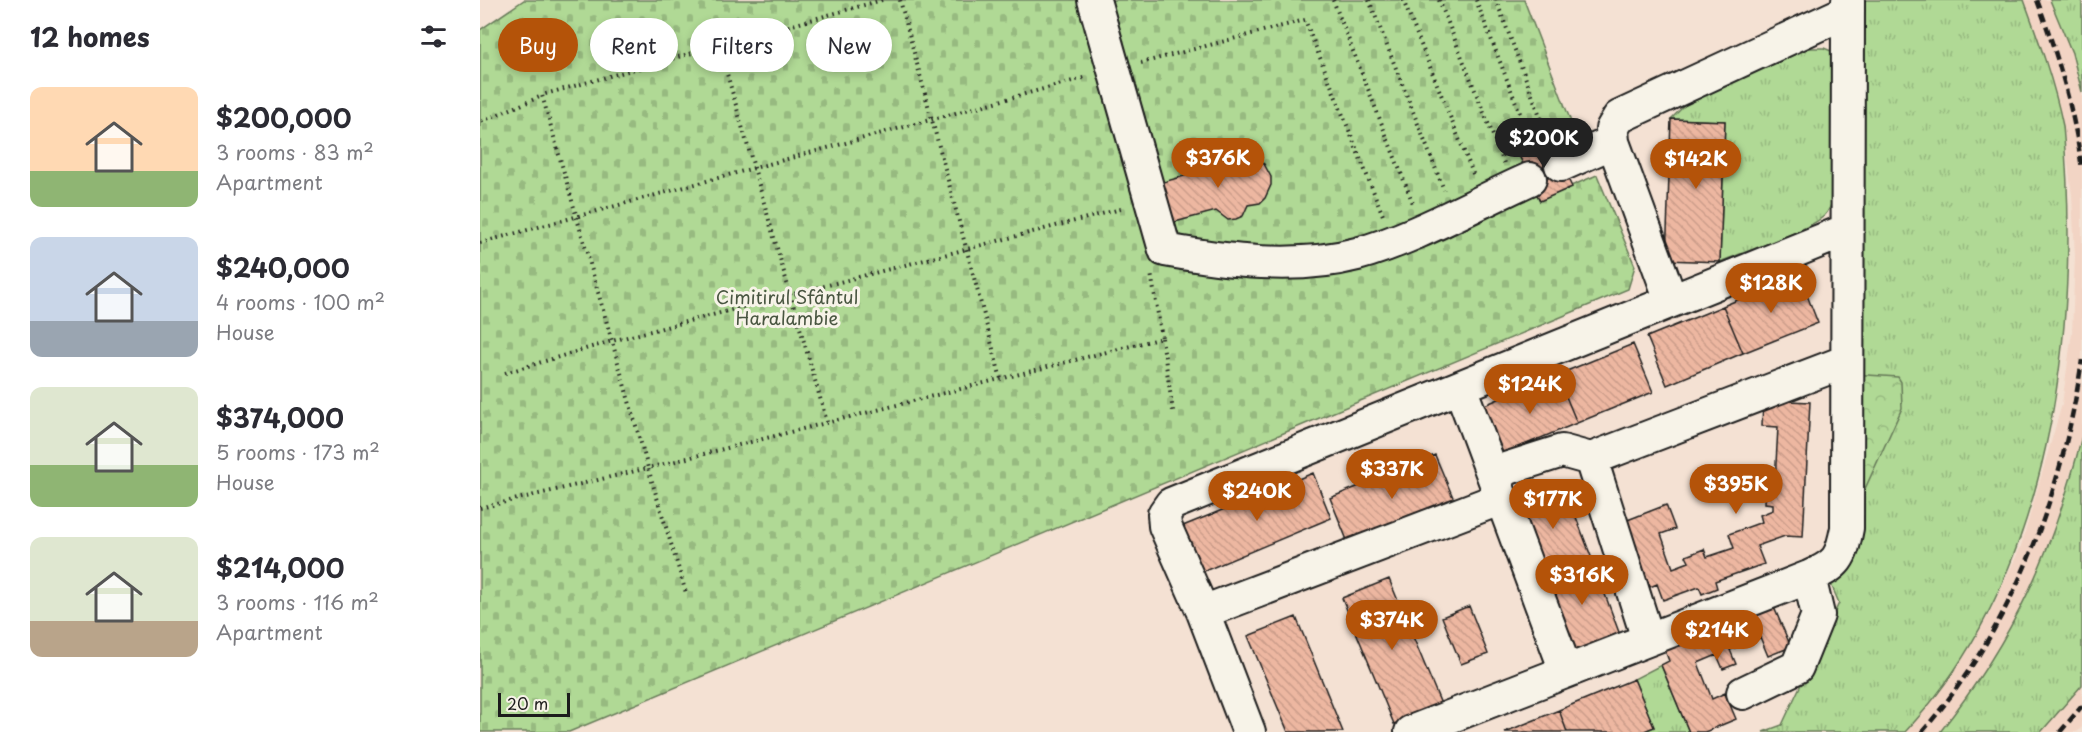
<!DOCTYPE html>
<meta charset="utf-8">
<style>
:root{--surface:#fff;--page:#f7f7f7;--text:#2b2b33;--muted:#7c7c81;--accent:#b45309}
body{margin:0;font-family:"Playpen Sans",sans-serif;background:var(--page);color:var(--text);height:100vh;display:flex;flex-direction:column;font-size:22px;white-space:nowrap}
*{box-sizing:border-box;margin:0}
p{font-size:20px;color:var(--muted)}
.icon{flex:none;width:33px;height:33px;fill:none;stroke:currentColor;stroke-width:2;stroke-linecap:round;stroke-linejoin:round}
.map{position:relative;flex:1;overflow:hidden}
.sheet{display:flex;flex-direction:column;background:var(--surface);width:480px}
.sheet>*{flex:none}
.hud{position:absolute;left:18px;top:18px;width:570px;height:54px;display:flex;gap:12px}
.scale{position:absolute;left:18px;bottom:15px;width:72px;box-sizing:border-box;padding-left:6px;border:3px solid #1c1c1c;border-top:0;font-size:16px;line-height:21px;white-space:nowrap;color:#1c1c1c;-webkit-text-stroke:4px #f7f3e8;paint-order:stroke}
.price{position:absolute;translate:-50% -51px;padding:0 14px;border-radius:21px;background:var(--accent);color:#fff;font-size:20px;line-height:39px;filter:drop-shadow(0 2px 3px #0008)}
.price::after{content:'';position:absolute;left:50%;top:36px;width:18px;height:14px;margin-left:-9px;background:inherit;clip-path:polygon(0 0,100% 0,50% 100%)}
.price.on{background:#222;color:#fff}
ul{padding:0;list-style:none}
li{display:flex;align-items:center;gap:18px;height:150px;padding:0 30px}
li span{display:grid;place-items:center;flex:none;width:168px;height:120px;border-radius:12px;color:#555}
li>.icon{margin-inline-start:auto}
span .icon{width:72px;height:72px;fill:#fffc;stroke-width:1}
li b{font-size:26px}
h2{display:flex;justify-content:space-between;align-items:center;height:72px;padding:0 30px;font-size:26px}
.chip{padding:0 21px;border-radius:27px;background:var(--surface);box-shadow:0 3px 9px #0003;font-size:21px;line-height:54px}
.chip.on{background:var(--accent);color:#fff}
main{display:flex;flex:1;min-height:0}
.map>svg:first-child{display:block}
.built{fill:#f2d4c4}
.grass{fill:url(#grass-tufts);stroke:#667a58;stroke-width:1.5}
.forest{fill:url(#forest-crowns);stroke:#667a58;stroke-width:1.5}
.cemetery{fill:url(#cemetery-stones);stroke:#667a58;stroke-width:1.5}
.building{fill:url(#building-back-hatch);stroke:#1c1c1c;stroke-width:1.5}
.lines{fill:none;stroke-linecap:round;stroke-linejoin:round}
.minor-casing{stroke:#1c1c1c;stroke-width:36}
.path{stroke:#1c1c1c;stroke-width:4;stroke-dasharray:1.5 4.5;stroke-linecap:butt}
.minor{stroke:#f7f3e8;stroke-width:32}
.rail{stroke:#1c1c1c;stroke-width:4.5;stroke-dasharray:9 4.5;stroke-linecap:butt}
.labels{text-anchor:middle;stroke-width:6;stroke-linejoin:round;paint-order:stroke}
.park-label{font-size:18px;fill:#485540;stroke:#f7f3e8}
</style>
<main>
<section class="sheet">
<h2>12 homes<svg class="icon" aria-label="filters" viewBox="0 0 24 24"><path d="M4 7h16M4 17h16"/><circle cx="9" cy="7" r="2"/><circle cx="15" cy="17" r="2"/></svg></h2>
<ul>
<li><span style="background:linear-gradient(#ffd9b3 70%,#8fb573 0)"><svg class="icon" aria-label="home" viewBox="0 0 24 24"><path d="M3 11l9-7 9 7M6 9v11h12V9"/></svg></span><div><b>$200,000</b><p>3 rooms · 83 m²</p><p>Apartment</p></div></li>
<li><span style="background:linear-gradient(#c9d6e8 70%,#9aa5b1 0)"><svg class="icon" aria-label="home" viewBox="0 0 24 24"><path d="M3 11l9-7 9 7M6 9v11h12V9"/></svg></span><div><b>$240,000</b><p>4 rooms · 100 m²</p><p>House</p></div></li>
<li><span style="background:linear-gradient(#dfe7d0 65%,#8fb573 0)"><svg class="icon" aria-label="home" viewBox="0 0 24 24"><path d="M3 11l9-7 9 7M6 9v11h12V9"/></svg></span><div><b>$374,000</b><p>5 rooms · 173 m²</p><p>House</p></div></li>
<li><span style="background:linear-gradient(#dfe7d0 70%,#b9a48a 0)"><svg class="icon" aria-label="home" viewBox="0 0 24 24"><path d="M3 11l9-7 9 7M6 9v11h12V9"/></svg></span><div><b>$214,000</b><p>3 rooms · 116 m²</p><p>Apartment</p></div></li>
</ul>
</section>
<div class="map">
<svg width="1602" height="732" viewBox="0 0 1602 732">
<defs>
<pattern id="grass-tufts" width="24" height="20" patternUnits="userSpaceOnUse" patternTransform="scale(1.5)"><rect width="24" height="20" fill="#b0d995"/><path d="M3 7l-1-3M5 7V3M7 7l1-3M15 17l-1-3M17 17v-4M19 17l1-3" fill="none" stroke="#97ba80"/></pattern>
<pattern id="forest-crowns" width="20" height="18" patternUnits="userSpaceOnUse" patternTransform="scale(1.5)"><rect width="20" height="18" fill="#b0d995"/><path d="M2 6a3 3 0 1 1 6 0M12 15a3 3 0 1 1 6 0" fill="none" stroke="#97ba80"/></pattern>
<pattern id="cemetery-stones" width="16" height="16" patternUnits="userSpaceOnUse" patternTransform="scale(1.5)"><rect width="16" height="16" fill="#b0d995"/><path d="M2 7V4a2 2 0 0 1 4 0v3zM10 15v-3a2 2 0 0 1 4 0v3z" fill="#97ba80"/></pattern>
<pattern id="building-back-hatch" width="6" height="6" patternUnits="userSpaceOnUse" patternTransform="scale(1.5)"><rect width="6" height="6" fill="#edb7a1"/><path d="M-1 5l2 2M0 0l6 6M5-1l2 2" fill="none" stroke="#cb9d8a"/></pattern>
</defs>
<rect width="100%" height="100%" fill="#f4e1d3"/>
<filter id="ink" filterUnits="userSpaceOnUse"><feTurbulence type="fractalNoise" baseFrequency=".0167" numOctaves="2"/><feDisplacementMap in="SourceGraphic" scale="12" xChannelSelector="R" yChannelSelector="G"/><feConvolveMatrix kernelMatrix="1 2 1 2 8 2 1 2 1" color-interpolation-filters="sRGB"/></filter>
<g filter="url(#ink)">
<!-- built -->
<path class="built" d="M1544,0H1570L1592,53L1602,92V436L1567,553L1532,628L1490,694L1460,732H1425L1468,679L1508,616L1541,546L1582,404L1592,333L1595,256L1592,195L1583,125L1566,62Z
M1602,685V727L1597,732H1561Z"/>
<!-- grass -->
<path class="grass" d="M1377,0H1544C1559,41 1574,82 1583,126C1602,329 1570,579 1425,732H1283L1302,725L1359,603L1348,577L1372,374Z
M1570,0H1602V92L1592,53Z
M1323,48H1344L1356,53L1354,195C1352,204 1350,210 1344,216C1328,231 1263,252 1240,262L1245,121L1191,119L1213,97Z
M1602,436V685L1561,732H1460C1535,637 1573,552 1602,436Z
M1181,665L1209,732H1162L1174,727L1154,679Z"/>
<!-- forest -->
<path class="forest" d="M1372,374L1418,377L1421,382L1422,408L1367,528Z"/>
<!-- cemetery -->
<path class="cemetery" d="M44,0H1044L1093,127L1069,137L1091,186L1117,175L1155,266L1148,289L89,732H0V30Z"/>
<!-- building -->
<path class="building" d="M1191,119L1245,121L1240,262L1186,260Z
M1068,137L1092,187L1060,201L1037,151Z
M743,152L753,153L760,159H776L784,164L791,177V185L785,198L780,203L768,205L763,216L756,219L748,220L736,211L691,223L680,183L729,169L732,159Z
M1319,275L1338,323L1263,353L1243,306Z
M1243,306L1263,353L1187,385L1167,337Z
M1153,344L1173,392L1097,423L1077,375Z
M1077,375L1097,423L1022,454L1002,406Z
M1283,400L1330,402L1323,537L1305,536L1277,546L1284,564L1235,581L1237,588L1222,594L1219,587L1183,600L1177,584L1170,587L1145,521L1186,505L1195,529L1181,534L1193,568L1209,562L1206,556L1224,549L1227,557L1254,548L1249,534L1282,522L1280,515L1293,510V504L1285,503L1286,481L1295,482L1298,427L1282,426Z
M955,455L975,502L869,545L850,498Z
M833,473L851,518L722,572L703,526Z
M1083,483L1112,559L1063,577L1034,501Z
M1112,559L1140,635L1092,653L1063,577Z
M909,579L961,704L914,724L862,598Z
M1290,598L1311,647L1288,656L1280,637L1250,650L1256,664L1243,669L1237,655L1218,663L1232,699L1245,693L1256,719L1225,732H1209L1181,665L1189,661L1182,643Z
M989,606L1008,654L981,664L962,617Z
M816,617L863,732H808L768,636Z
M1154,679L1174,727L1162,732H1087L1079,710Z
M1079,710L1087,732H1025Z"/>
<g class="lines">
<defs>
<path id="minor" d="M614,0L685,250C746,261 817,270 877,254C931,240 998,202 1050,179
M1081,165L1133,142
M1191,300L1133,142L1132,129L1139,117L1368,11
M980,387L1086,671
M1111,459L1168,639
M1013,473L1082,451L1111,459L1367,361
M723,612L1022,498
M1263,693L1317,667L1338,615L1329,577
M769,732L723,612L685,526L684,514L691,504L1367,230
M931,732L1329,577C1358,564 1361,559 1367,528L1368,0"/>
</defs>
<!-- minor casing -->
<use href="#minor" class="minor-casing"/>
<!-- path -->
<path class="path" d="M402,0L62,95L168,468L682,338L671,273
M420,0L521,379
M853,0L934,206
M889,0L964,190
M923,0L994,176
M959,0L1024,163
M996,0L1052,144L1068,137L1016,0
M239,46L347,422
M661,63L825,20L904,218
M2,121L62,96
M1039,154L1037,151L1052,144
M0,243L607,77
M682,338L693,411
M25,373L132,341L645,208
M0,508L168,468L206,593"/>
<!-- minor -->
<use href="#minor" class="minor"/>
<!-- rail -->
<path class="rail" d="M1557,0C1578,56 1594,110 1602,169
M1442,732C1533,627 1582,496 1602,360
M1580,732L1602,706"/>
</g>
</g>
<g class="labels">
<!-- park labels -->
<g class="park-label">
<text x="307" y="304">Cimitirul Sfântul<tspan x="307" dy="21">Haralambie</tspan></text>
</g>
</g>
</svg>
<div class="scale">20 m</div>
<b class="price on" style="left:1064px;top:169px">$200K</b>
<b class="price" style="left:738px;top:189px">$376K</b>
<b class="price" style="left:1216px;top:190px">$142K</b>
<b class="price" style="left:1291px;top:314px">$128K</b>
<b class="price" style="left:1050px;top:415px">$124K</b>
<b class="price" style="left:912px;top:500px">$337K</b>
<b class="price" style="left:1256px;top:515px">$395K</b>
<b class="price" style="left:777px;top:522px">$240K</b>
<b class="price" style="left:1073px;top:530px">$177K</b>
<b class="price" style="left:1102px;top:606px">$316K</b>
<b class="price" style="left:912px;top:651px">$374K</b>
<b class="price" style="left:1237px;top:661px">$214K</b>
<div class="hud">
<a class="chip on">Buy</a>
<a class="chip">Rent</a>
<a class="chip">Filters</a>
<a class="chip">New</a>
</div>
</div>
</main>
